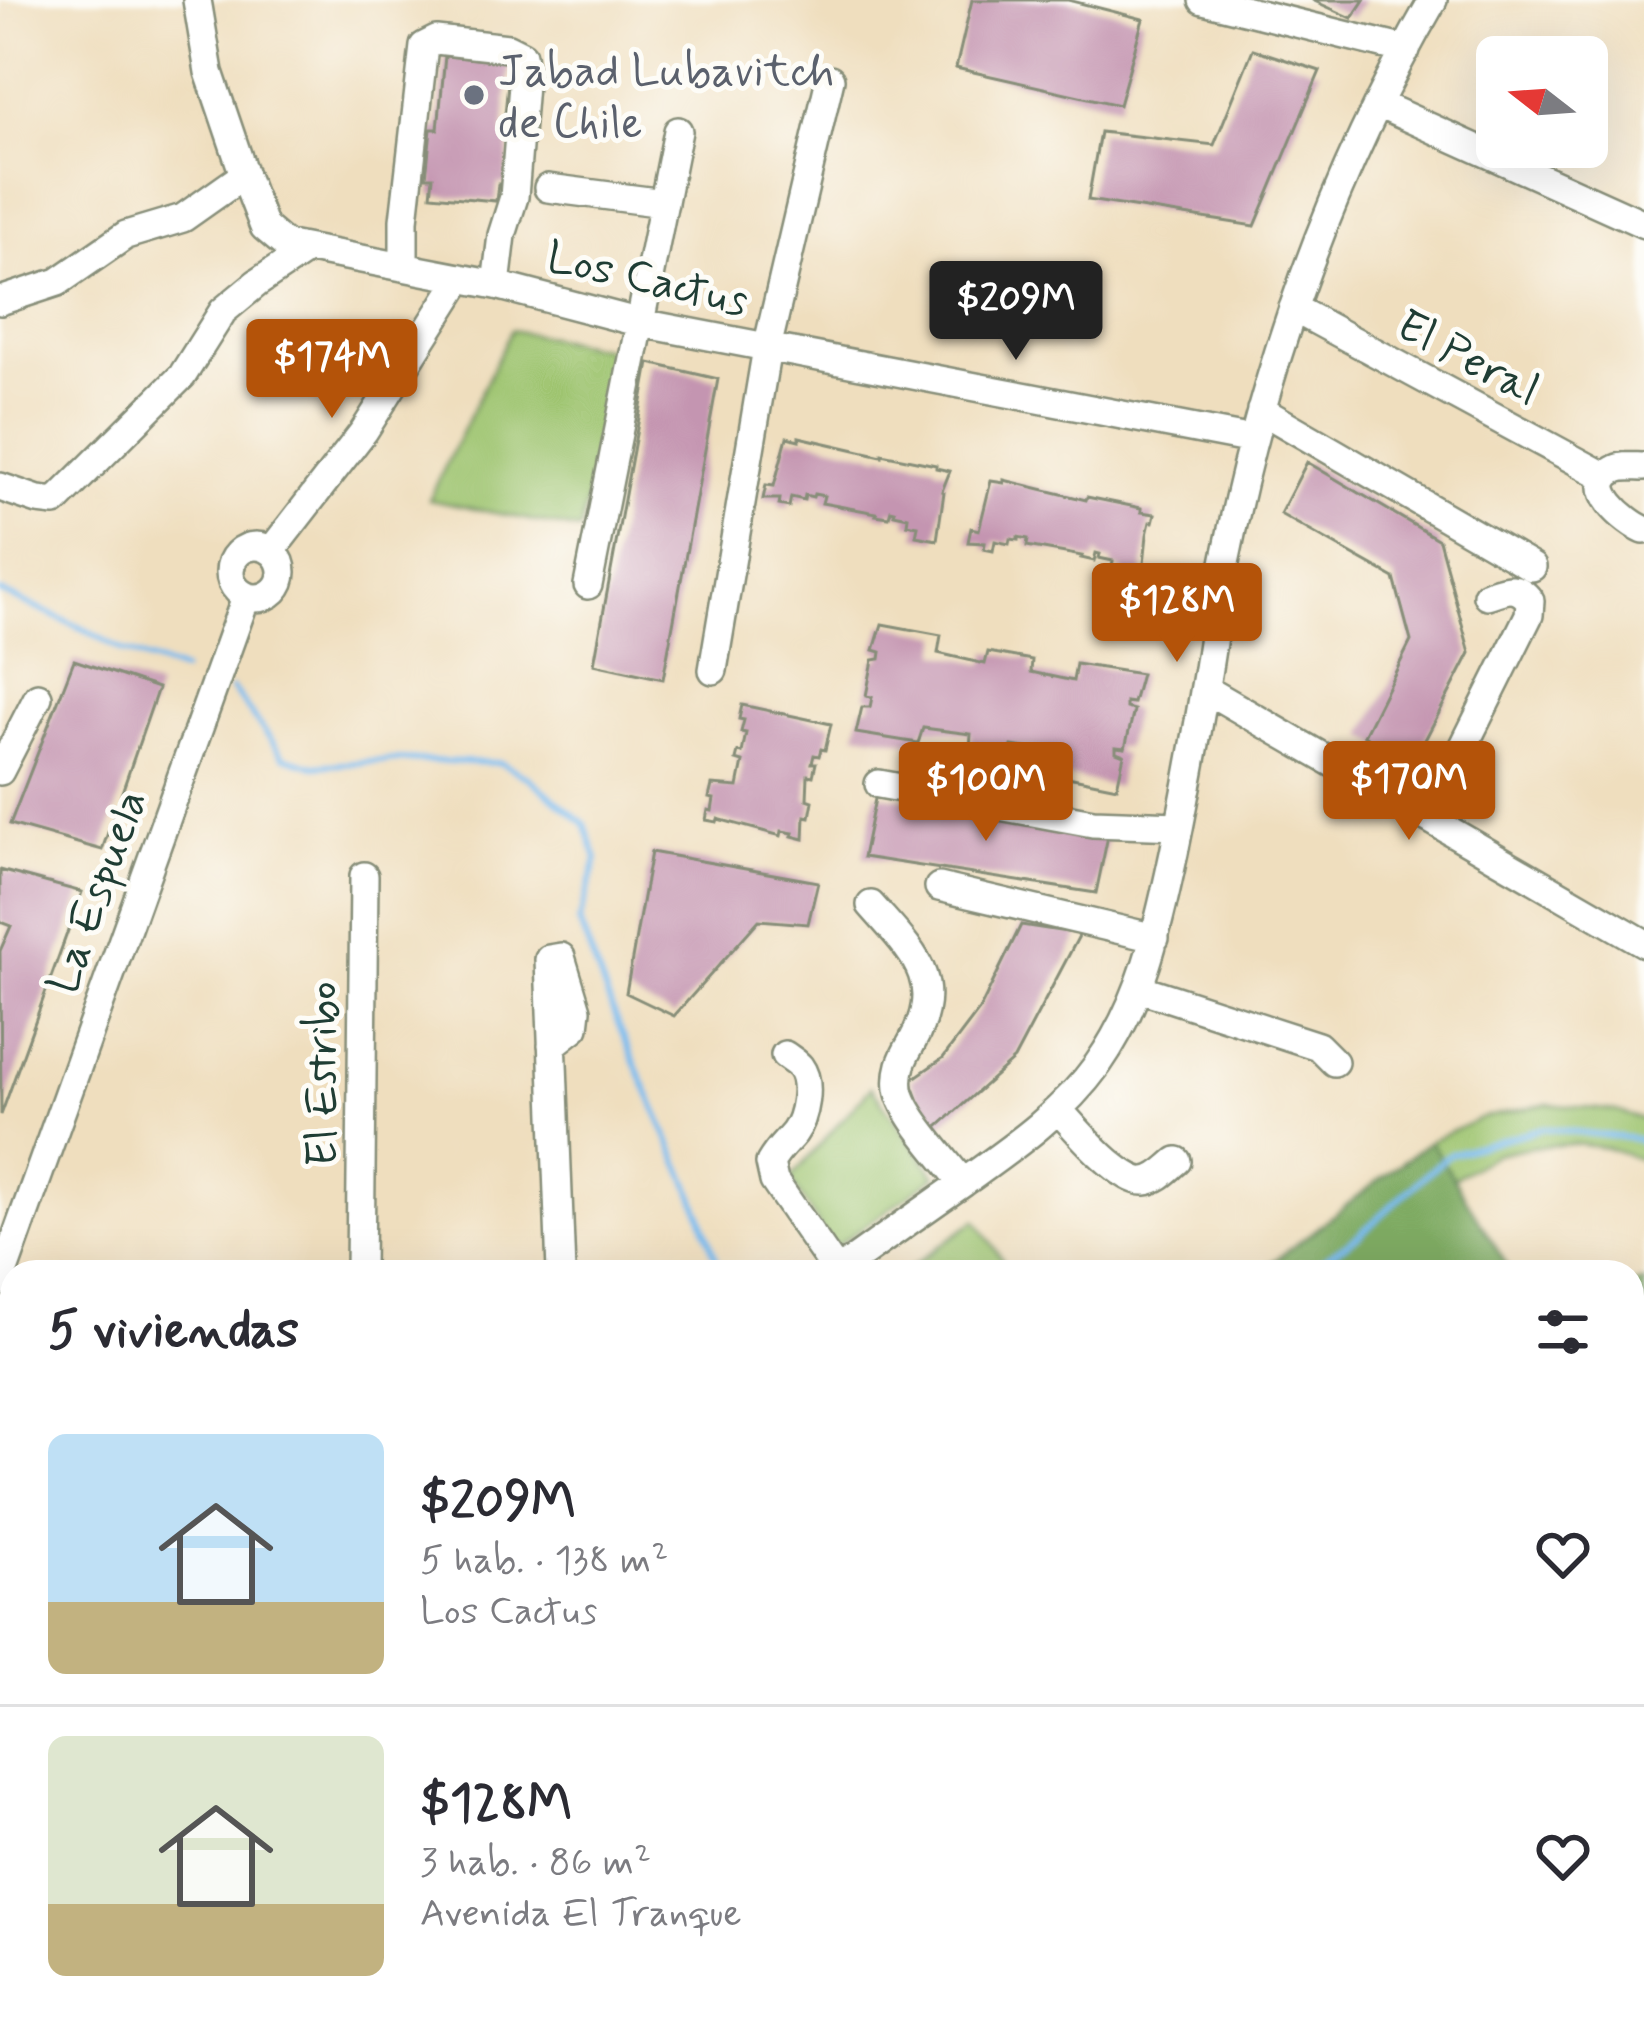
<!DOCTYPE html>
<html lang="es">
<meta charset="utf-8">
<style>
:root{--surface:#fff;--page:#f7f7f7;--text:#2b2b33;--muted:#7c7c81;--line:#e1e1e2;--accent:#b45309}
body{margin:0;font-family:Mynerve,sans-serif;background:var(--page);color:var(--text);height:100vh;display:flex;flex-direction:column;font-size:45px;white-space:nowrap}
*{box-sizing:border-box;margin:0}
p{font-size:39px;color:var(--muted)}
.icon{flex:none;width:66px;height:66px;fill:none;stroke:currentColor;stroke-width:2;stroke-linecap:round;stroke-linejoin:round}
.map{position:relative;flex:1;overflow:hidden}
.panel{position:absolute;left:0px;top:1260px;width:1644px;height:771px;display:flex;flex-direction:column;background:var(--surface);border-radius:36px 36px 0 0;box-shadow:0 12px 48px #0002}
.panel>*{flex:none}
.needle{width:78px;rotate:287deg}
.controls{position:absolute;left:1476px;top:36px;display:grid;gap:24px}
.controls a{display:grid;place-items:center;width:132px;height:132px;border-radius:18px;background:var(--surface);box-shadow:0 12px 48px #0002;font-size:60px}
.price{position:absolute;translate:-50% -102px;padding:0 27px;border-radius:12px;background:var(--accent);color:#fff;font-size:39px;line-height:78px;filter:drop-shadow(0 3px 6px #0008)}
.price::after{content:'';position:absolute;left:50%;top:72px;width:36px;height:27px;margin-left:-18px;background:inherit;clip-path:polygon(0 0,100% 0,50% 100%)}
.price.on{background:#222;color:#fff}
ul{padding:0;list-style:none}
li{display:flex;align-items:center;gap:36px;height:300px;padding:0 48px}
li+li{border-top:3px solid var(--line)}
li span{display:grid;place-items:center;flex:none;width:336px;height:240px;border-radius:18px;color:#555}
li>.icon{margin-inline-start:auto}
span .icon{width:144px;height:144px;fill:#fffc;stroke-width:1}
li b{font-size:51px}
h2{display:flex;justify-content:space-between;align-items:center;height:144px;padding:0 48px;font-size:51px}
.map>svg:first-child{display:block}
.green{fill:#9ec46f;stroke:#5e8052;stroke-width:3}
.forest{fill:#7eaa62;stroke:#4e744b;stroke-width:3}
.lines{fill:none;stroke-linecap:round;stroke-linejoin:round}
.stream{stroke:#79bbee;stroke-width:6}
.building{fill:#c495b1}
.minor-casing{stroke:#878e79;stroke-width:32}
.path{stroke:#878e79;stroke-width:3;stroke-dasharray:9 9;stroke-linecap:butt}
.minor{stroke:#fff;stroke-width:27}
.worship-dot{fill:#6b7280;stroke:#fdfcf7;stroke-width:4.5}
.labels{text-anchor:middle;stroke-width:10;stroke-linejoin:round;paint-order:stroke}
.worship-label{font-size:45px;fill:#5b616d;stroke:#fdfcf7;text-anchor:start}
.street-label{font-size:45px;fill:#1f3d34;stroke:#fdfcf7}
</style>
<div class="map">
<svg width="1644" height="2030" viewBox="0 0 1644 2030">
<rect width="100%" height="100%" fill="#fdfcf7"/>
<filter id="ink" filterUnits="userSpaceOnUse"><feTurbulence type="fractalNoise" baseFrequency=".00833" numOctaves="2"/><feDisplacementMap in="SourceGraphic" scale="24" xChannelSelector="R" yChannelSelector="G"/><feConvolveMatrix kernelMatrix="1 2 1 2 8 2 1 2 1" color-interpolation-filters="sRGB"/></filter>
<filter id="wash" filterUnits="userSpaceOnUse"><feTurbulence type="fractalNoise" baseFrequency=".004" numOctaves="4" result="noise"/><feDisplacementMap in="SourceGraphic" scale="48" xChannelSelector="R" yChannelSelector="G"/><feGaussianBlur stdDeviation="2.7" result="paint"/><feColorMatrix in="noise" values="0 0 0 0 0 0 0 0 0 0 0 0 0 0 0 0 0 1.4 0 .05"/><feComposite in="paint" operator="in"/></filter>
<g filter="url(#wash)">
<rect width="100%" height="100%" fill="#efdebe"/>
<!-- green -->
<path class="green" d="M511,330L620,351L580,530L429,500Z
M871,1087L936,1176L833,1248L790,1179Z
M1547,1104L1617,1111L1644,1120V1161L1606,1148L1575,1144L1530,1147L1496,1154L1457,1176L1406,1212L1260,1272L1430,1141L1482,1118Z
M976,1220L1010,1272H904Z
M597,2019H763L756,2030H604Z"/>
<!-- forest -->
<path class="forest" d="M1430,1141L1511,1272H1260Z
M1644,1282V1422L1632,1434V1285Z
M12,1406V2019H129L120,2030H0V1459Z
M1632,1483L1644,1505V2030H756L763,2019H1632Z
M299,2019H597L604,2030H282Z"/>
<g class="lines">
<!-- stream -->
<path class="stream" d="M0,592L88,631L123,651L182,671
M232,689L284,757L314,766L395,760L501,763L529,778L585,824L597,859L579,922L614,1015L694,1196L720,1272
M1305,1272L1358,1236L1449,1154L1543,1128L1636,1139L1644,1143
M0,1927L12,1925"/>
</g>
<g id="blocks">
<!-- building -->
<path class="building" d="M972,0H1068L1143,19L1119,105L956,68Z
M1312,0H1364L1352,18Z
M1253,49L1320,71L1255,226L1088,200L1100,132L1214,145Z
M445,56L510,62L503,135L510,136L506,184H498L496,201L431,195L433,177H426L431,129H438Z
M649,363L718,379L663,679L594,664Z
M787,437L799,440V437L882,456V454L936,465V468L950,471L942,491L944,492L937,540L916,536L918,526L907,524L908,517L894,514L895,511L891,510L889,517L876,515L877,513L822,503L824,496L814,494L813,497L805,495L804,500L791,497L789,507L779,505L780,499H763L766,485L774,486Z
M1307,462L1439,540L1470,653L1412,765L1364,735L1411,641L1394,578L1280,514Z
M1004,480L1086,500L1087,497L1141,508V512L1155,514L1153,522H1150L1147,535L1142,583L1121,579L1123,569L1112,567L1113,561L1099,558L1100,554L1096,553L1094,561L1081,558L1082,556L1027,546L1028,539L1018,537V540L1010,539L1009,544L995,541L993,551L984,549L985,543L968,542L971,528L979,530L991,481L1004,483Z
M882,624L941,635L938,653L985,664L988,652L1032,660L1031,672L1073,681L1076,664L1141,674L1133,703L1126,702V708L1134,710L1125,748L1116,747V752L1124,755L1117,787L1053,774L1056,753L1012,746L1009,755L970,750L971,734L923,728L918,743L856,733L862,707H870L872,697L866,696L873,660L880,659L881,652L874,650Z
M74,660L158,688L102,850L10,824Z
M742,705L831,724L825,750L821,749L819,756L814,755L812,763H816L813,776L808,775L807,799L813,801L810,817L805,816L804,839L792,836L793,833L782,831L781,836L718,819L717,822L706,820L708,810L712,811L714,799L709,798L712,785L738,787L743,762L736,760L738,752L742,753L746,733L741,732L744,720L739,719Z
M876,794L1109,831L1096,893L863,857Z
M651,852L818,882L808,924L759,920L674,1016L626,993Z
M0,870L82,892L1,1115L0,951L11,926L0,922Z
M1021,925L1080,934L1014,1059L931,1133L911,1080L943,1058L980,1009Z"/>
</g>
</g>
<g filter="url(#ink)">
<use href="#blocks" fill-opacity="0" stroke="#878e79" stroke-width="3"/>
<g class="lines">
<defs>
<path id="minor" d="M197,0L209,72L244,175L264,227L284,244L496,285L641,323L1253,440
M1203,0L1406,50
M1378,104L1644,224
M548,188L664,203
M404,266V220L424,46L436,40L508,48L522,55L524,72L514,197L502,235L496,285
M0,301L58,282L126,235L183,218L244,175
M1293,308L1606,477
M1261,410L1532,567
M1644,467C1634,467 1622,465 1614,470C1582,487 1627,523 1644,530
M0,487L38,500L55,502L182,376L223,311L257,283L308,249
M230 572a26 26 0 1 1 52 0a26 26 0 1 1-52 0Z
M271,551L364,431L461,278
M588,585L678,131
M713,670L767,348L830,79
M1205,689L1644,943
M0,771L38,697
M879,784L1093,823L1179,826
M1428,818L1529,615L1530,601C1517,583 1505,589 1487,595
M939,887L1155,938
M871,905C912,952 947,980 911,1044C902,1059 897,1071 899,1089C903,1115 946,1160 963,1183
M1139,988L1318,1046L1334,1062
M552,1045L575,1027L577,1010L561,957L549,959L561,1272
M785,1055C790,1059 796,1062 800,1067C812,1083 805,1118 794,1133C784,1145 778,1149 770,1163L774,1181L837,1272
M1058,1109C1073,1126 1122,1184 1145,1181C1158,1180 1167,1169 1177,1161
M360,1272L364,876
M837,1272C879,1242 921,1212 963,1183C1012,1148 1062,1114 1098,1064C1143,1000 1158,928 1174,853C1185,799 1195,746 1204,692C1212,648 1217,603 1226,558C1265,363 1333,173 1433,0
M0,1282L246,597
M0,1360L12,1362"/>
</defs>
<!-- minor casing -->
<use href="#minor" class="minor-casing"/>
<!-- path -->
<path class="path" d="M1632,1319L1644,1314"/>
<!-- minor -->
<use href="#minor" class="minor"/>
</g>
</g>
<!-- markers -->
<circle class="worship-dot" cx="474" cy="95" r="12"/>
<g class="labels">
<!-- worship labels -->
<g class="worship-label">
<text x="498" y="85">Jabad Lubavitch<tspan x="498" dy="52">de Chile</tspan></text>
</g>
<!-- street labels -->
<g class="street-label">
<text transform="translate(648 277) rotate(13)" y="16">Los Cactus</text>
<text transform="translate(1469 356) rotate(28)" y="16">El Peral</text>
<text transform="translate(95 891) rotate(-70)" y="16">La Espuela</text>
<text transform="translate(320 1074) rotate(-90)" y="16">El Estribo</text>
</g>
</g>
</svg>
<div class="controls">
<a><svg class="needle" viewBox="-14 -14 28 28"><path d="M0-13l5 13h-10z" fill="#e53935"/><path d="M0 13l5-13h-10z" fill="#7c7c81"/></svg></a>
</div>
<b class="price on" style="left:1016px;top:363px">$209M</b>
<b class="price" style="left:332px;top:421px">$174M</b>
<b class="price" style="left:1177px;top:665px">$128M</b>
<b class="price" style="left:1409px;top:843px">$170M</b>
<b class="price" style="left:986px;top:844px">$100M</b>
<section class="panel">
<h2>5 viviendas<svg class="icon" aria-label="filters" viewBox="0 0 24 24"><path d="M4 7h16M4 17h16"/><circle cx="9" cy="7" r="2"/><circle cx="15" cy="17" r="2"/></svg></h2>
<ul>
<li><span style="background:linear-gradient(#bfe0f5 70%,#c2b280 0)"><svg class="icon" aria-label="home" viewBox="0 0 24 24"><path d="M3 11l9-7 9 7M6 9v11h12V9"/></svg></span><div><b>$209M</b><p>5 hab. · 138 m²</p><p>Los Cactus</p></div><svg class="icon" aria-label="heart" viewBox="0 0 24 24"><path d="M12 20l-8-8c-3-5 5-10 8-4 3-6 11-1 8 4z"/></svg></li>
<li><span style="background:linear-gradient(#dfe7d0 70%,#c2b280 0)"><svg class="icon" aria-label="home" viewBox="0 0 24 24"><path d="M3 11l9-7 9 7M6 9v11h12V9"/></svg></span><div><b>$128M</b><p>3 hab. · 86 m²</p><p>Avenida El Tranque</p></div><svg class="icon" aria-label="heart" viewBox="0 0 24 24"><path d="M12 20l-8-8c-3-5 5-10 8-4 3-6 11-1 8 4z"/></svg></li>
</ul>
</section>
</div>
